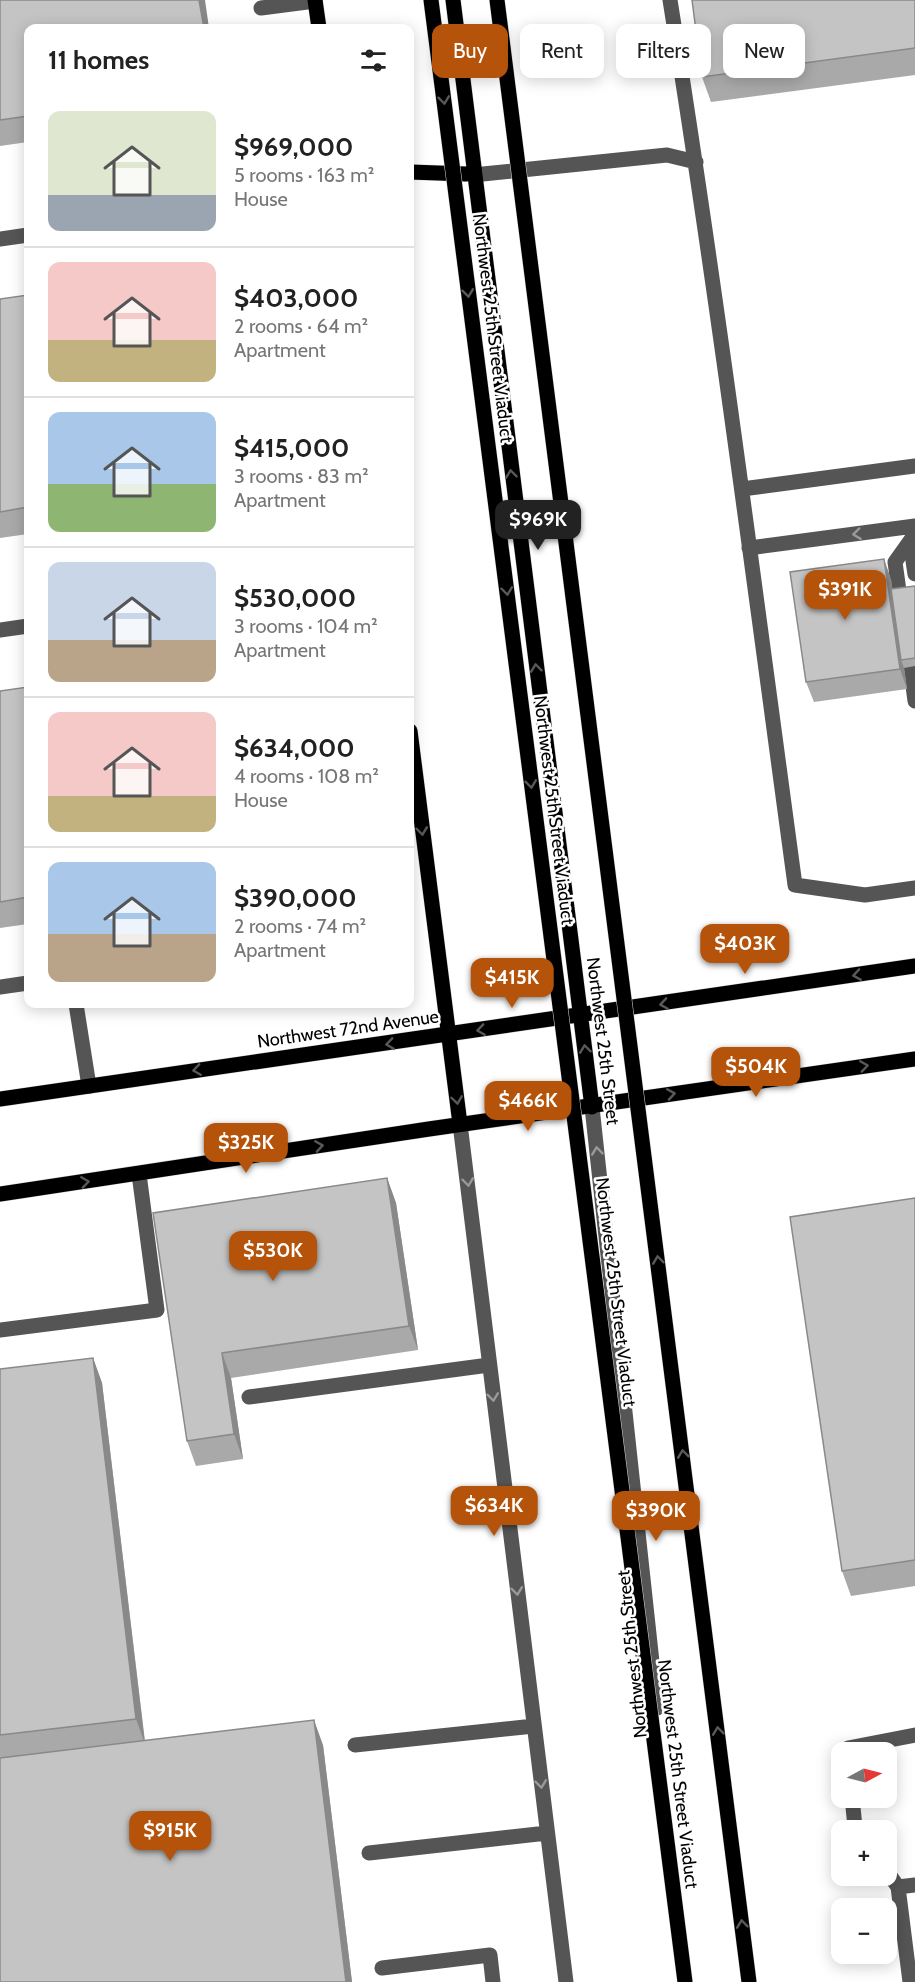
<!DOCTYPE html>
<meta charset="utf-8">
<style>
:root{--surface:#fff;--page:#f6f6f6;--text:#222;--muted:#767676;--line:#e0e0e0;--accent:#b45309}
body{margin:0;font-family:Cabin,sans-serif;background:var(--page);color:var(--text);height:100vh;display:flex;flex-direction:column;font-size:22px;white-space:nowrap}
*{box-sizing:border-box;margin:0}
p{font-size:20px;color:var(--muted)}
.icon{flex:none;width:33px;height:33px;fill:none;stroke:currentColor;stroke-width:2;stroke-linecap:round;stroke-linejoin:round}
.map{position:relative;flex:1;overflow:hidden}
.panel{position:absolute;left:24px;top:24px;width:390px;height:984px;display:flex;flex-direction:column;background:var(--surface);border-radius:12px;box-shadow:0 3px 15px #0003}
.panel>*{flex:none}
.top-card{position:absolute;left:432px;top:24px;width:393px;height:54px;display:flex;gap:12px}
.needle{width:39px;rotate:83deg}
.buttons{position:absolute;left:831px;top:1742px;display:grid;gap:12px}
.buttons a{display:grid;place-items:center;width:66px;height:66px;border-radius:12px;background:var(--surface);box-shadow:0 3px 15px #0003;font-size:30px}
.price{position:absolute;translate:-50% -51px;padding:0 14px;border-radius:12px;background:var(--accent);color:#fff;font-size:20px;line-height:39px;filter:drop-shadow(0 2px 3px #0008)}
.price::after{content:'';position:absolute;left:50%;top:36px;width:18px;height:14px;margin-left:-9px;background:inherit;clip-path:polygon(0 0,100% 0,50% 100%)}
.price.on{background:#222;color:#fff}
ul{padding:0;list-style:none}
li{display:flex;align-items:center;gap:18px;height:150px;padding:0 24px}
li+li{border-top:2px solid var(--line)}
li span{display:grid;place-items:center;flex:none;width:168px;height:120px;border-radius:12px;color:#555}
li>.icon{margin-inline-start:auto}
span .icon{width:72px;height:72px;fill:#fffc;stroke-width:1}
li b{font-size:26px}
h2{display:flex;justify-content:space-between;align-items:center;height:72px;padding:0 24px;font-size:26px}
.tag{padding:0 21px;border-radius:12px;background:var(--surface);box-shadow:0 3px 15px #0003;font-size:21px;line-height:54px}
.tag.on{background:var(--accent);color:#fff}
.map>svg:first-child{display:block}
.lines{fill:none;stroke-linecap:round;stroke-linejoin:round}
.major-casing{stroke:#dbdbdb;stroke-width:16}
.minor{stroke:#555;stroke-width:15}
.major{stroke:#000;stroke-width:15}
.major-bridge-casing{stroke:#dbdbdb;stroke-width:16;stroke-linecap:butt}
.major-bridge{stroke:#000;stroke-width:15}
.wall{fill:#a9a9a9}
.shaded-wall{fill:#898989}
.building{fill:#c4c4c4;stroke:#898989;stroke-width:1.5}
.oneway{stroke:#595959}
.oneway2{stroke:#999}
.labels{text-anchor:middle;stroke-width:5;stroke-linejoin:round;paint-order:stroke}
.street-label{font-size:18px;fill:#000;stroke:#fff}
</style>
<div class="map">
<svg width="915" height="1982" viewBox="0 0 915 1982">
<rect width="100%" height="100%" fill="#fff"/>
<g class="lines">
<defs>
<path id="major" d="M315,0L319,28
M453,0L592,1107
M410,172L466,174
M410,731L460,1124
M0,1099L915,966
M0,1194L429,1129L915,1059"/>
</defs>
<!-- major casing -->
<use href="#major" class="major-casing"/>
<!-- minor -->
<path class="minor" d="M670,0C717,294 755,590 795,885L865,895L915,888
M261,8L315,1
M473,175L667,155L696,162
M0,239L28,235
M742,489L915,466
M749,548L915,526
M915,552L913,561L915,574
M899,591L895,562L915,534
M0,630L28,626
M910,664L915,701
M0,987L28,983
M76,1004L89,1086
M592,1107L657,1708
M460,1124L566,1982
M0,1330L157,1310L139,1174
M249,1397L489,1365
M355,1745L534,1726
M848,1752V1748L915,1735
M852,1797L855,1827L857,1830
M369,1853L547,1833
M886,1870L898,1887
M382,1968L490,1955L493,1982
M910,1982L898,1887L915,1885"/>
<!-- major -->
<use href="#major" class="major"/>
<defs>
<path id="major-bridge" d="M431,0L685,1982
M497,0L749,1982"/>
</defs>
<!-- major-bridge casing -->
<use href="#major-bridge" class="major-bridge-casing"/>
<!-- major-bridge -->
<use href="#major-bridge" class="major-bridge"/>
</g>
<!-- wall -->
<path class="wall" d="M0,0L28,28V142L0,146Z
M915,0V75L711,102L702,77Z
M28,295V534L0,538V299Z
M891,579L892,589L915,586V666L904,668L907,689L814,702L806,682Z
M28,687V924L0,928V691Z
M387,1178L396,1203L418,1350L231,1378L243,1459L196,1466L187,1441L153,1213Z
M915,1198V1586L851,1596L842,1571Z
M93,1358L102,1383L145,1741L323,1745L352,1982H0V1369Z"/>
<!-- shaded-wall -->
<path class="shaded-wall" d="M199,0H205L209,28H204Z
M884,559L891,579L903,660H901L904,668L907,689L900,669Z
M387,1178L396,1203L418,1350L409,1326Z
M222,1353L231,1378L243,1459L234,1434Z
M93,1358L102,1383L145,1744L136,1719Z
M314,1720L323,1745L352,1982H346Z"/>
<!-- building -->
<path class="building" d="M0,0H199L204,28H28V116L0,120Z
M692,0H915V48L702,77Z
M28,295V507L0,512V299Z
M884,559L900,669L806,682L790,572Z
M915,586V658L901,660L891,589Z
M28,687V897L0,902V691Z
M387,1178L409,1326L222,1353L234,1434L187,1441L153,1213Z
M915,1198V1560L842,1571L790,1217Z
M93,1358L136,1719L0,1735V1369Z
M314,1720L346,1982H0V1758Z"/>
<!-- one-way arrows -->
<defs><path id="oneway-chevron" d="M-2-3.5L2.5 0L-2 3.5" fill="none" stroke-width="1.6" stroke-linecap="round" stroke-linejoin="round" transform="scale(1.5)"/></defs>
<g class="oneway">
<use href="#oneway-chevron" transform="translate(444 100) rotate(83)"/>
<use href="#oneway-chevron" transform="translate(468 293) rotate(83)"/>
<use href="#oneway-chevron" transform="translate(511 474) rotate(-97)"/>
<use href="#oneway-chevron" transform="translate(507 591) rotate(83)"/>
<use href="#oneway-chevron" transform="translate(536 668) rotate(-97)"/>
<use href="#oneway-chevron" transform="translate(531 784) rotate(83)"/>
<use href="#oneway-chevron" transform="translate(422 831) rotate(83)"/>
<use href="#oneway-chevron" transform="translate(857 975) rotate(171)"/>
<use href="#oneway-chevron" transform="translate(664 1004) rotate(171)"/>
<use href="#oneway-chevron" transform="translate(481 1030) rotate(172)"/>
<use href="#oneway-chevron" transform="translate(390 1044) rotate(172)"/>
<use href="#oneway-chevron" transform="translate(585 1049) rotate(-97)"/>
<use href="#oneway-chevron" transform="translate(864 1066) rotate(-8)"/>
<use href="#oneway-chevron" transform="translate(197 1070) rotate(172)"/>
<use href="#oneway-chevron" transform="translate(671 1094) rotate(-9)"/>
<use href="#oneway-chevron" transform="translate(457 1100) rotate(82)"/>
<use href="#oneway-chevron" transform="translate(319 1146) rotate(-9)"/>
<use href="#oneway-chevron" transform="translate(85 1182) rotate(-8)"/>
<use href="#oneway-chevron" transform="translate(658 1260) rotate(-97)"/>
<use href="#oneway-chevron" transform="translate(683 1454) rotate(-97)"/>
<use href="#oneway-chevron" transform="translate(718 1731) rotate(-97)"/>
<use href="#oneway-chevron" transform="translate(742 1924) rotate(-97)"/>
</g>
<g class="oneway2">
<use href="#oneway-chevron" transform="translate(857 534) rotate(173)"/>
<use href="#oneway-chevron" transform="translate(597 1151) rotate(-96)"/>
<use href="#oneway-chevron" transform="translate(468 1182) rotate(83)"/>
<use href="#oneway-chevron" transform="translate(493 1397) rotate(83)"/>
<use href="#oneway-chevron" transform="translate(517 1591) rotate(83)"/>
<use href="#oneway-chevron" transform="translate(541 1784) rotate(83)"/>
</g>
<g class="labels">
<!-- street labels -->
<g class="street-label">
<text transform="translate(493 328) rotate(83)" y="6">Northwest 25th Street Viaduct</text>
<text transform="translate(554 810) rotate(83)" y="6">Northwest 25th Street Viaduct</text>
<text transform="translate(348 1029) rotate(-8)" y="6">Northwest 72nd Avenue</text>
<text transform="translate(603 1041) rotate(83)" y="6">Northwest 25th Street</text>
<text transform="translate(616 1292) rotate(83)" y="6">Northwest 25th Street Viaduct</text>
<text transform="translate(632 1654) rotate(-96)" y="6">Northwest 25th Street</text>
<text transform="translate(678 1774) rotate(83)" y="6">Northwest 25th Street Viaduct</text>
</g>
</g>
</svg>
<div class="buttons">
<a><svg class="needle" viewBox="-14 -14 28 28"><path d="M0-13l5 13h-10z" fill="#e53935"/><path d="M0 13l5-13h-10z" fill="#767676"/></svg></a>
<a>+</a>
<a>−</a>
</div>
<b class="price on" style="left:538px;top:551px">$969K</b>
<b class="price" style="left:845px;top:621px">$391K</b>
<b class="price" style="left:745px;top:975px">$403K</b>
<b class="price" style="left:512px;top:1009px">$415K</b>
<b class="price" style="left:756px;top:1098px">$504K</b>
<b class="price" style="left:528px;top:1132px">$466K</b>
<b class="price" style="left:246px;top:1174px">$325K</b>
<b class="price" style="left:273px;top:1282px">$530K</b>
<b class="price" style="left:494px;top:1537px">$634K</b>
<b class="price" style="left:656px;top:1542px">$390K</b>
<b class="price" style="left:170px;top:1862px">$915K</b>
<div class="top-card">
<a class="tag on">Buy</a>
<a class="tag">Rent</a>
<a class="tag">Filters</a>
<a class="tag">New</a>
</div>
<section class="panel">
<h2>11 homes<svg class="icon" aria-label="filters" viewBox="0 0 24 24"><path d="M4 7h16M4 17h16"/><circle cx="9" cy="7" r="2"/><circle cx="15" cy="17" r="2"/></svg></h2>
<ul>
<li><span style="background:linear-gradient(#dfe7d0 70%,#9aa5b1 0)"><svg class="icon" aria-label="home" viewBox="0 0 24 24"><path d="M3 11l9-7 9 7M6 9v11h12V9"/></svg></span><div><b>$969,000</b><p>5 rooms · 163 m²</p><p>House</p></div></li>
<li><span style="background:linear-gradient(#f6c9c9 65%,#c2b280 0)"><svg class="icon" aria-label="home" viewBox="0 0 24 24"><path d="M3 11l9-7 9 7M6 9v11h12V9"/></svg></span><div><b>$403,000</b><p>2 rooms · 64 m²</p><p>Apartment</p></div></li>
<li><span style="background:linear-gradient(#a9c7e8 60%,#8fb573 0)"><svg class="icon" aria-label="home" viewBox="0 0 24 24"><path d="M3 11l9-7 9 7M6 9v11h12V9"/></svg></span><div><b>$415,000</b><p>3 rooms · 83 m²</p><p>Apartment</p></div></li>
<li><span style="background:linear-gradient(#c9d6e8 65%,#b9a48a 0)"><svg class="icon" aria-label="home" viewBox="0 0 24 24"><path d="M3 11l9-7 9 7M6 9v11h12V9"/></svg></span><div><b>$530,000</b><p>3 rooms · 104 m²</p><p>Apartment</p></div></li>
<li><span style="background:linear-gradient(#f6c9c9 70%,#c2b280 0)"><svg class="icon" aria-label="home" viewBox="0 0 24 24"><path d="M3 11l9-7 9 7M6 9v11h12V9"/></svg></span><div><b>$634,000</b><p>4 rooms · 108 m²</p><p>House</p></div></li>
<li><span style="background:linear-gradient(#a9c7e8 60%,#b9a48a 0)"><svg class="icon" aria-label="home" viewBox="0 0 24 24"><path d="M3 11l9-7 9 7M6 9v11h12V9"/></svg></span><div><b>$390,000</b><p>2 rooms · 74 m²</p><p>Apartment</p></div></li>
</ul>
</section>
</div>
